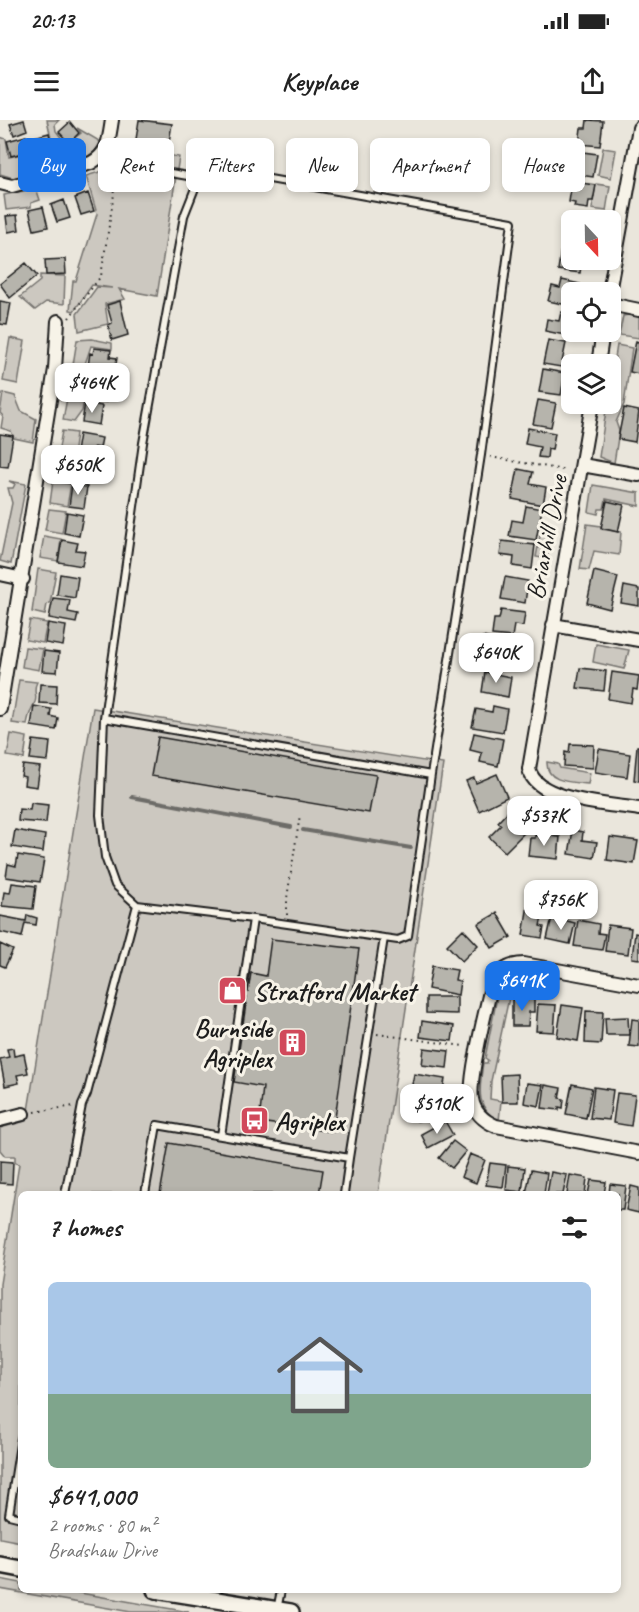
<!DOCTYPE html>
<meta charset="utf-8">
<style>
:root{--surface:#fff;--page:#f2f2f2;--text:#222;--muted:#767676;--accent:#1a73e8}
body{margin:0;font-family:Caveat,sans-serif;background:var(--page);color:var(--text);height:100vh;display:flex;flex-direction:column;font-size:22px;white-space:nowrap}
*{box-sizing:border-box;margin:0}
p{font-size:20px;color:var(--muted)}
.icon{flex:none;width:33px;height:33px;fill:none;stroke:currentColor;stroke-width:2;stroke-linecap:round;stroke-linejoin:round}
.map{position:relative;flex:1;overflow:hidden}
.panel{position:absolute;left:18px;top:1071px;width:603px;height:402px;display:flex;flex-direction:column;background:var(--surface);border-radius:9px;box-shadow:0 3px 9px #0003}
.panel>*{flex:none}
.guide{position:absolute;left:18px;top:18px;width:603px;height:54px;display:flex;gap:12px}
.needle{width:39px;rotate:158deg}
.controls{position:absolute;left:561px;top:90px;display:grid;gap:12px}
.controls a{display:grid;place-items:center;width:60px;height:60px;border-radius:9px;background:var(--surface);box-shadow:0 3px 9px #0003;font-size:30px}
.price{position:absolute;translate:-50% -51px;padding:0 14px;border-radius:12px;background:#fff;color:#222;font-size:20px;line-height:39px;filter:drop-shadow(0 2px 3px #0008)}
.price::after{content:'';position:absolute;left:50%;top:36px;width:18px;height:14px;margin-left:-9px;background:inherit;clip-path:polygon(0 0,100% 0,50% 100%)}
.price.selected{background:var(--accent);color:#fff}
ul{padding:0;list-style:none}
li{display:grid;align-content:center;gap:12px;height:318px;padding:0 30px}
li span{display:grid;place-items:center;height:186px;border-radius:9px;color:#555}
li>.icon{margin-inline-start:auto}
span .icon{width:108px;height:108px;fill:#fffc;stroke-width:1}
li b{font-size:26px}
h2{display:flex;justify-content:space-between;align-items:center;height:72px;padding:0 30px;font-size:26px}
.chip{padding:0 21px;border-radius:9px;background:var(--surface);box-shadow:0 3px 9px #0003;font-size:21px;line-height:54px}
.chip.selected{background:var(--accent);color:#fff}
.status{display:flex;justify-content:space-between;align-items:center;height:42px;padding:0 30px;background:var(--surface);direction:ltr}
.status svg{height:16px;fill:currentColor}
header{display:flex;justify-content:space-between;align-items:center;height:78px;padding:0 30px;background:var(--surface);font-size:27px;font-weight:800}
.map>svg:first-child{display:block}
.green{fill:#ccc8c0;stroke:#74726e;stroke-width:1.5}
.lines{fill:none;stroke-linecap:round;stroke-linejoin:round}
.stream{stroke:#6d6c68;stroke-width:4}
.building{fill:#b6b4ac;stroke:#1c1c1c;stroke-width:1.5}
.service-casing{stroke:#1c1c1c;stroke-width:10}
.minor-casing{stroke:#1c1c1c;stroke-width:16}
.tertiary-casing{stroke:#1c1c1c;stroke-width:20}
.path{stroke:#1c1c1c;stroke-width:2;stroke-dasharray:1.5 4.5;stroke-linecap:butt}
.service{stroke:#f7f3e8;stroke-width:6}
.minor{stroke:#f7f3e8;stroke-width:12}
.tertiary{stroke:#f7f3e8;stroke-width:15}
.labels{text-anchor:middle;stroke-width:6;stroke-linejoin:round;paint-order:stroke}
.street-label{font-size:26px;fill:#1c1c1c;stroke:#f7f3e8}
.poi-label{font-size:26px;font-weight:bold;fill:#1c1c1c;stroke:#f7f3e8;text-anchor:start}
</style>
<div class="status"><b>20:13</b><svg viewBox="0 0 49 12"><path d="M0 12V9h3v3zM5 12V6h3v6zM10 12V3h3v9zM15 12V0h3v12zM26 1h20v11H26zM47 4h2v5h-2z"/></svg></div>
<header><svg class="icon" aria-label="menu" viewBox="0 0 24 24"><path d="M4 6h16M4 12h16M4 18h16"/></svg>Keyplace<svg class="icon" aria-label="share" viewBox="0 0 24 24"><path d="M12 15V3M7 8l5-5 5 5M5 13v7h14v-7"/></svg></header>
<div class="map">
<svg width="639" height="1492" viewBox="0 0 639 1492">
<rect width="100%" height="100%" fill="#eae6dc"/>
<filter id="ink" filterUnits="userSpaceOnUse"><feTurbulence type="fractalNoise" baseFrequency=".0167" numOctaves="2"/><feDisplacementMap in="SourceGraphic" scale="12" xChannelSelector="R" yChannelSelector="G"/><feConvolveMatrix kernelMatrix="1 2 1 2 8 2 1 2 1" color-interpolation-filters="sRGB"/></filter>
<g filter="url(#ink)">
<!-- green -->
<path class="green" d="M47,0H59L55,4L56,11L66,24L81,13L77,8L101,22C94,42 59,47 40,49L37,35L45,31L44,29L53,27Z
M0,17L6,19L9,37L29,32L34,52L13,58L0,54Z
M118,27L179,37L157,176L119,169L125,179L105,184L108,204L79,211L77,194L97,167L112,168L92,165L74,191L70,190L73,161H76L97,94L86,56L110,49Z
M603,28L616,30L611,58L598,55Z
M596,64L610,66L606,91L592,89Z
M36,68L40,80L31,83V87L6,90L4,75Z
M40,155L65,156L64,184L46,182L35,190L20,177L40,161Z
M628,195L639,197V218L619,215L623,196Z
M10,218L25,221L18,264L3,261Z
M92,219L112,223V229L91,226L84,247L73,245L77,220Z
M617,225L632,228L624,284L616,302L619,311L614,343L599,337L607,284H610L611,263Z
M71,256L88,260L82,291L74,302L63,300Z
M3,273L15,276L21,291L36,299L33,322L14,318L11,311L1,308L3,296L0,293Z
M62,311L76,313L72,345L65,356L54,355Z
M9,361L26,364L11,444L0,441L12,383L8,368H13L15,364Z
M53,361L71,364L67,386L50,383Z
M593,365L639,373V386L606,379L604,389H599L598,394L589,392Z
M49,389L66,391L62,413L45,410Z
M542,404L553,406L547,439L536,437Z
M587,404L601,406V409L621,412L619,435L594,431L589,450L580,449Z
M44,416L61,419L58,441L40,438Z
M38,449L56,452L50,483L47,484L45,495L32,492Z
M30,500L47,503L43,523L26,520Z
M596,524L629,530L624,549L593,542Z
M25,527L43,529L39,550L22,547Z
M19,560L37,562C32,571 38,575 35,582C31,590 28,595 27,605L12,603Z
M93,588L443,644L378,1074H21V1422L0,1418V1164L19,1044L15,1043V1036H5L0,1030V1008L26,1001L27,997Z
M11,614L27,617L24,639L7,636Z
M547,642L558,644L560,648L590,653L588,664C572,662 546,663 547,642Z
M524,855L521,874L510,873L491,961L490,979L501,981L499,1001C474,988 480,967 483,943H487L488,940L485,938L499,867L506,860Z
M0,1459L21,1463V1470H63L189,1492H131L0,1469Z"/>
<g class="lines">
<!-- stream -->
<path class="stream" d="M132,677L291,707
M303,710L411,728"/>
</g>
<!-- building -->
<path class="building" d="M24,0L27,10L14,15L10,4Z
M139,0L172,4L169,22L152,20L151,29L135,26Z
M587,0L603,1L600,26L579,24L581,8H586Z
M70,2L79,13L69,23L59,12Z
M49,13L52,27L37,30L34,17Z
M26,16L30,31L11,36L7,21Z
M583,32L597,34L593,57L580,55Z
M562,49L580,51L579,60L561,58Z
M572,62L596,65L593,81H589L588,89L574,87L575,83L569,82Z
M88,73L94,91L81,95L75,78Z
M64,80L70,98L57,102L51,85Z
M43,87L48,107L34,110L29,90Z
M17,95L19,110L8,112L6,96Z
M561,129L572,130V140H582L580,153L558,150Z
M65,139L66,154L46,155L45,140Z
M26,143L37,156L10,178L0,164Z
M562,160L580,164L578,172H572V186L548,181L552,166L560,168Z
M0,181L11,183L7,205L0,204Z
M120,181L128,215L112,220L108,205L112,203L107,185Z
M561,192L572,194L570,216L545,211L547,199L559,201Z
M548,220L566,223L561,247L543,244Z
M636,221L639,222V254L630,252Z
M94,228L111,230L110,237L117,238L115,250L88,246L90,233L93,234Z
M543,249L565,253L561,275L539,272Z
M91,258L109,261L106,282L88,279Z
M538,280L556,283L551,307L533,304Z
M85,283L102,286L99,305L82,302Z
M624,288L639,291L635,322L618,319Z
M528,308L555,313L552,330L548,329L547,338L538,337L540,327L525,324Z
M0,314L13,316L8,347L0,346Z
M79,314L102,318L100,328L94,327L93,335L76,332Z
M75,338L92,339L91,359L73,358Z
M518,349L533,352L530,364L546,367L543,385L512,379Z
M72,365L87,367L84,388L69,386Z
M607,381L624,385L618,412L601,408Z
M526,386L542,389L536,420L509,416L512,400L523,402Z
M67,392L83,395L79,416L64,413Z
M62,420L78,423L76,430L85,431L82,446L58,442Z
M502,421L535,425L532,449L513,446L514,437L500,435Z
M594,451L618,457L610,489L587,483Z
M60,454L78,457L75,478L57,475Z
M505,457L528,461L525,483L501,479Z
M624,466L639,469V486L621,483Z
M53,478L70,480L68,492L78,494L76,503L49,498Z
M501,490L525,493L523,506L514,505L512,517L492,515L494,499H499Z
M48,503L66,506L63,526L45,523Z
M483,517L520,525L517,537L510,536L508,546L478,540Z
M44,531L59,533L57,552L42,551Z
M580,548L606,551L604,571L577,568Z
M485,552L511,557L508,577L482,572Z
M612,552L639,556L637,570L633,569L631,583L608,579Z
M40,564L57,565L56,584L39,583Z
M34,586L51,589L50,596L58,598L56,610L31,606Z
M493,586L507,589L503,612L472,607L476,589L492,592Z
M474,613L503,619L498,646L480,642L482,633L470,630Z
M158,617L376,655L369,693L151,656Z
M33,620L50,622L48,641L30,639Z
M570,624L594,625L593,648L564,646L565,632L569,633Z
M637,626H639V661L634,660Z
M599,629L630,634L627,657L595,652Z
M23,645L40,647L37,667L24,665L25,657L21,656Z
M497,654L507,677L479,691L466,661L474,658L476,663Z
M31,683L48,685L46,703L18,701L19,689L30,690Z
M513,686L522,695L516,701L526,711L505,732L489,717L501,705L498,702Z
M15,710L45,715L43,732L12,727Z
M573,710L583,712L582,720L597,722L594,738L569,734Z
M535,715L560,717L558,739L528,736L530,718H535Z
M610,717L638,721L634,744L607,740Z
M18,735L44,739L40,762L6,757L8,744L16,746Z
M12,763L36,766L33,789L2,786L4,772L10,773Z
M528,785L544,788L540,806L544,807L542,818L523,815Z
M497,793L511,817L492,828L478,804Z
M27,795L37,798L36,805L25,803L22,817L0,812V796L26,801Z
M552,797L575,803L570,824L547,819Z
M578,800L599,804L598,813L605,814L602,830L574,826Z
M608,805L631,808L628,834L605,831Z
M463,809L478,825L462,841L447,825Z
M635,813L639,814V839L632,838Z
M271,819L359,829L333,1012L259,1002L263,967L234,962L246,884L241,883L243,872H248L251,853L266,856Z
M0,824L13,830L5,847L0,845Z
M432,846L457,850L455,860L460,861L458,875L428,869Z
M426,877H457V894L426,893Z
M512,879H534V892H529L528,906H512Z
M538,884L556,885L554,912L536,911Z
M562,885L583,888L578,921L557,917Z
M586,891L603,892L601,924L585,923Z
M628,897L629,915H606L605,898Z
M632,899L639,900V927L629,926Z
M422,901L454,906L452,921L420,917Z
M13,928L14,936L24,934L28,953L17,955L19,963L5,966L0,939L9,937L7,929Z
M424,928L449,931L447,948L422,945Z
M414,954L445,959L442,975L411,970Z
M517,954L518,982H502L501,955Z
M527,963L543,965L539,986L524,983Z
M572,964L592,968L586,998L566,994Z
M545,965L561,968L559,978L564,979L563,988L559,987V990L542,988Z
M594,967L613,970L609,1000L590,998Z
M617,973L635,975L631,1006L613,1003Z
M438,979L442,995L417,1001L414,985Z
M445,1001L453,1015L428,1028L421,1014Z
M453,1021L466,1031L452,1048L439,1038Z
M169,1023L323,1050L319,1074H160Z
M470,1034L485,1040L476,1063L461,1057Z
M0,1041L13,1042L12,1064L0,1063Z
M490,1043L506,1045L503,1067L486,1065Z
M508,1046L525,1048L522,1072L506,1070Z
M531,1050L547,1053L544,1074L526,1073Z
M551,1052L567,1055L563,1074H547Z
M570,1055L587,1058L585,1074H567Z
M591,1060L606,1062L604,1074H588Z
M610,1064L626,1066L623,1090H618V1074H609Z
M631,1066L639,1068V1093L626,1090Z"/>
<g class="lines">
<defs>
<path id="service" d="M107,28L120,40L148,49L199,58H264L512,102L481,335L431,655
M104,598L431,655L408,816L398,820L384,818
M137,785L115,765L105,737L100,695L104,598L143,323L184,96L199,58
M221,1016L253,799L384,818L349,1038
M65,1074L82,985L87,974L137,785L253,799
M145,1074L157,1005L349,1038L344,1074
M21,1318L9,1395L21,1398
M277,1490L281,1470"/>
<path id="minor" d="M0,63L12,66L91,43C109,33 109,18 112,0
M609,172L639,8
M610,184L639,190
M598,244L603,212
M592,284L529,649C536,682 611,684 639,689
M582,345L639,355
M0,454L23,459
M553,505L639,520
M0,589L55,249L58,201
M639,865L524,844C509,844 497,852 491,867C486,889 468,960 472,979C474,992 484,1001 496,1006L639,1033
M0,1000L23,994"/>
<path id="tertiary" d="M0,1445L21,1449
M155,1470L291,1492"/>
</defs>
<!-- service casing -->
<use href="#service" class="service-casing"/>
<!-- minor casing -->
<use href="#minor" class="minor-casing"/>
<!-- tertiary casing -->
<use href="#tertiary" class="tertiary-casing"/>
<!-- path -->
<path class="path" d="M69,198L101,156L114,74L111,46
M490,337L564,350
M287,795V778L300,695
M377,914L463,926
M35,992L74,986"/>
<!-- service -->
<use href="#service" class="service"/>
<!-- minor -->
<use href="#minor" class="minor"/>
<!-- tertiary -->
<use href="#tertiary" class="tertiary"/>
</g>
</g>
<!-- icons -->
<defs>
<symbol id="shop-square" viewBox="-11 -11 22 22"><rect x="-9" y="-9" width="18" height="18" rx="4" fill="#d1495b" stroke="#f7f3e8"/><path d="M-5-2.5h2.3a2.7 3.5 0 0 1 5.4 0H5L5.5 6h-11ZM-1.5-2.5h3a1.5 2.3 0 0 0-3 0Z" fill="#fff"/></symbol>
<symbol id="building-square" viewBox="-11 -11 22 22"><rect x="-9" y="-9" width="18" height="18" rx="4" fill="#d1495b" stroke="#f7f3e8"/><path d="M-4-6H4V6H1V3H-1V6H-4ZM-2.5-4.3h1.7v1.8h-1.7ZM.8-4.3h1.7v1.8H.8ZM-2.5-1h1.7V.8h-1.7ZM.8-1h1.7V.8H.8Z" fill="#fff"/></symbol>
<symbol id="bus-square" viewBox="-11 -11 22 22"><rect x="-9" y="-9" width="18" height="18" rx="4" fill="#d1495b" stroke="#f7f3e8"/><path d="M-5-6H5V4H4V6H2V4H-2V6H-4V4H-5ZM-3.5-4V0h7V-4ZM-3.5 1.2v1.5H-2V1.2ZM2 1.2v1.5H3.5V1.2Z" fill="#fff"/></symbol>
</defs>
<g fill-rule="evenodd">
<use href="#shop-square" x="216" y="854" width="33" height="33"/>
<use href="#building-square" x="276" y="906" width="33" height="33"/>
<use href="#bus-square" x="238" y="984" width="33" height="33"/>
</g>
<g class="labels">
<!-- street labels -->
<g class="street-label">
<text transform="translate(546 417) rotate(-79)" y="9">Briarhill Drive</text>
</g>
<!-- poi labels -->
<g class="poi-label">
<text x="254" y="880">Stratford Market</text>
<text x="272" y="917" text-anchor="end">Burnside<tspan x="272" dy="30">Agriplex</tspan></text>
<text x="275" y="1010">Agriplex</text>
</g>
</g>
</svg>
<div class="controls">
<a><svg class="needle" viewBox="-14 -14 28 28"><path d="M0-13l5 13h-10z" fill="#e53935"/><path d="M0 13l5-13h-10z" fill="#767676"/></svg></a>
<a><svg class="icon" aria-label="locate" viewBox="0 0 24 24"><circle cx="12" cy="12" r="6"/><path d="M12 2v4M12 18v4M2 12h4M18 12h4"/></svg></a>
<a><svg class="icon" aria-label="layers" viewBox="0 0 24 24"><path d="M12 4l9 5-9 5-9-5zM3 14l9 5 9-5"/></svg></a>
</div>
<b class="price" style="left:92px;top:294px">$464K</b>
<b class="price" style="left:78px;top:376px">$650K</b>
<b class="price" style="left:496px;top:564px">$640K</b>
<b class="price" style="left:544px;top:727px">$537K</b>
<b class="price" style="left:561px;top:811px">$756K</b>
<b class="price selected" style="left:522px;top:892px">$641K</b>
<b class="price" style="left:437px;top:1015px">$510K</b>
<div class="guide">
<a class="chip selected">Buy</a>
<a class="chip">Rent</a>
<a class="chip">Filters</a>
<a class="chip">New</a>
<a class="chip">Apartment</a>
<a class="chip">House</a>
</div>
<section class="panel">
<h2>7 homes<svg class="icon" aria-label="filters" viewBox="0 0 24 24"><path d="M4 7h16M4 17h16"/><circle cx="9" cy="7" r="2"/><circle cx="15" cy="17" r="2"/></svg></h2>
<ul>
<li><span style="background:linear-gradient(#a9c7e8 60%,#7fa58c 0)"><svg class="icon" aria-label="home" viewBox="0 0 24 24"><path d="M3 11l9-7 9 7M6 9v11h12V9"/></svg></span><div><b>$641,000</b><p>2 rooms · 80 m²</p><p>Bradshaw Drive</p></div></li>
</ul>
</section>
</div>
